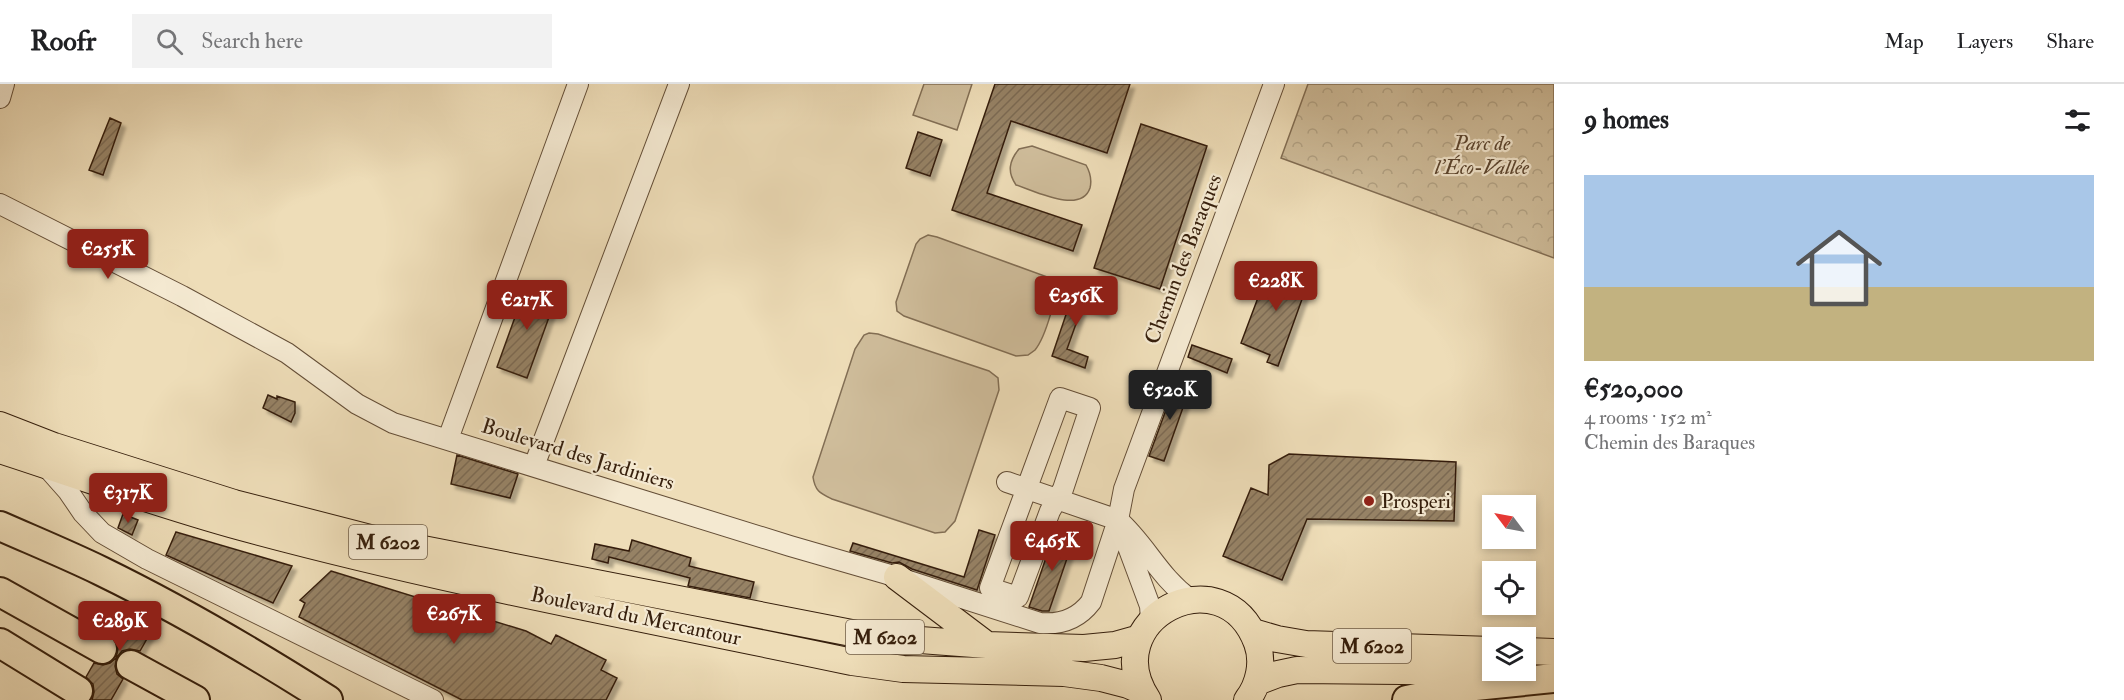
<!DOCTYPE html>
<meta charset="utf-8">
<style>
:root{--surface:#fff;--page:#f2f2f2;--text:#202124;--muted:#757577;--line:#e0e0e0;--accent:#8f2418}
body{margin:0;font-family:"IM FELL Double Pica",serif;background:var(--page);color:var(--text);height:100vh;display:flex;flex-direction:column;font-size:22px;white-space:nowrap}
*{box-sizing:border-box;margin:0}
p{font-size:20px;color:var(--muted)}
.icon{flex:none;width:33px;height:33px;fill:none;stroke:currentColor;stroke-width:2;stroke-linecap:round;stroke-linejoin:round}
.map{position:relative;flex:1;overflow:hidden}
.panel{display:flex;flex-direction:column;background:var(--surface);width:570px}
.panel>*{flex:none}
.needle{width:39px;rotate:302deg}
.controls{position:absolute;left:1482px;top:411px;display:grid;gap:12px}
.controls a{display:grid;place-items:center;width:54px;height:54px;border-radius:0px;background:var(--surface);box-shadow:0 3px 9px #0003;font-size:30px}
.price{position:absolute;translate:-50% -51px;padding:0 14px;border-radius:6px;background:var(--accent);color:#fff;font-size:20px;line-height:39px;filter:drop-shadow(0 2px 3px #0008)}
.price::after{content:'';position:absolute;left:50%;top:36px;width:18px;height:14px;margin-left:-9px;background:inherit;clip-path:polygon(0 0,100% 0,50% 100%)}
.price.on{background:#222;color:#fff}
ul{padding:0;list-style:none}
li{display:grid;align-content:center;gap:12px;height:318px;padding:0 30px}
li+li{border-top:2px solid var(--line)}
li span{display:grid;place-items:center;height:186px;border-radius:0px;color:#555}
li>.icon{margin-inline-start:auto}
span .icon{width:108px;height:108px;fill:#fffc;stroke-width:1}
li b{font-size:26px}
h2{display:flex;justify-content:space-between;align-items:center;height:72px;padding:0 30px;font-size:26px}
header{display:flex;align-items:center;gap:36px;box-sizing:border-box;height:84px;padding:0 30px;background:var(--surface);border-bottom:2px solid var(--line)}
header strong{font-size:28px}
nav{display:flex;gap:33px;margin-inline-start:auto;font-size:21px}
.search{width:420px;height:54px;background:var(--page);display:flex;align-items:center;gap:15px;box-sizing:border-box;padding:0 21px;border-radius:0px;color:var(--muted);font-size:22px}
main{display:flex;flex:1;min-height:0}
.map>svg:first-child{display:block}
.forest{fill:url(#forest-crowns);stroke:#826e54;stroke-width:1.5}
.pitch{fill:#cfbd9b;stroke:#826e54;stroke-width:1.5}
.building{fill:url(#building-hatch);stroke:#361f0c;stroke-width:1.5;filter:url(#shadow)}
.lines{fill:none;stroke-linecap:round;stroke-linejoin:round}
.minor-casing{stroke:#644e37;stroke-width:22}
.major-casing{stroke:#361f0c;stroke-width:28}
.highway-casing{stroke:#361f0c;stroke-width:32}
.minor{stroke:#f4e9d1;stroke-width:20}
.major{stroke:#eeddb8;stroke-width:26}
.highway{stroke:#eeddb8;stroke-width:28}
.poi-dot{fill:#8f2418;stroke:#f4e9d1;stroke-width:2}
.labels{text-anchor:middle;stroke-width:4.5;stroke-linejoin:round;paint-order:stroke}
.shield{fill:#f4e9d1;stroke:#6f5c47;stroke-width:1.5}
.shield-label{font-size:20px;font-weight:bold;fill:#361f0c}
.park-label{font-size:21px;font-style:italic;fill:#5c4630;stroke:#f4e9d1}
.street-label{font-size:21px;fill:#361f0c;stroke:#f4e9d1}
.poi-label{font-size:21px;fill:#361f0c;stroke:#f4e9d1;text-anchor:start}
</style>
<header>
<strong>Roofr</strong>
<div class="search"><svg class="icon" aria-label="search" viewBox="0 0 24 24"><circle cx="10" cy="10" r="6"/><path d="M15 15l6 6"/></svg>Search here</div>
<nav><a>Map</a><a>Layers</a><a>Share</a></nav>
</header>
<main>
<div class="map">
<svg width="1554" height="616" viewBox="0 0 1554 616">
<defs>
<pattern id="forest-crowns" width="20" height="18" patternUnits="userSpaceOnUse" patternTransform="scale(1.5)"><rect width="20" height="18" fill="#cfbd9b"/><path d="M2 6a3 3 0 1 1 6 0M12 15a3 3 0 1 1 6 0" fill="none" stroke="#b2a284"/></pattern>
<pattern id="building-hatch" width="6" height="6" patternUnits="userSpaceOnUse" patternTransform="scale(1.5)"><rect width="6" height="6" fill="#968265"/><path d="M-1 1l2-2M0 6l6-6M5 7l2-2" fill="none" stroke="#7b6a52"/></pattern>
<filter id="shadow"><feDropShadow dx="4.5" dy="4.5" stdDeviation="1.5" flood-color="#0004"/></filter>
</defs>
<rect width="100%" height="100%" fill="#eeddb8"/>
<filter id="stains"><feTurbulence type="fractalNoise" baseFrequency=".00333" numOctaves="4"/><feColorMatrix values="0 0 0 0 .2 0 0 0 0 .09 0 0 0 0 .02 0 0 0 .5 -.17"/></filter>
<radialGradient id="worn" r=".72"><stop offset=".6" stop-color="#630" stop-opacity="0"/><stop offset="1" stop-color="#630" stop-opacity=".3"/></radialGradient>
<!-- forest -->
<path class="forest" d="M1308,0H1554V174L1281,74Z"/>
<!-- pitch -->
<path class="pitch" d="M924,0H972L957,46L913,31Z
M1032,62L1086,81C1090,88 1092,96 1090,104C1081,131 1033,106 1016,101C1007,88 1009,77 1019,65Z
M928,151L937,153L1053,195C1061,207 1044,255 1035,266L1028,271L1016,272L904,232L897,227L896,218L916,160L920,155Z
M869,249L878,250L989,287L998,294L999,306L955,437L945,448L935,449L832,415C820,409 815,407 813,393L855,265L864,251Z"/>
<!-- building -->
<path class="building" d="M995,0H1130L1107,69L1011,37L987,109L1082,141L1073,167L952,126Z
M110,34L121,39L103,91L89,86Z
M1141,40L1207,62L1160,205L1094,184Z
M918,48L942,56L930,92L906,84Z
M1271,179L1310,193L1278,282L1267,278L1270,271L1241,259Z
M527,200L557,211L527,294L497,283Z
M1074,207L1108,218L1104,230L1082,223L1067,265L1088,273L1085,284L1052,272Z
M1192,261L1232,275L1227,289L1188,273Z
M1177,296L1191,301L1164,377L1149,372Z
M268,311L277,315V312L295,318V329L291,338L263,324Z
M1289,370L1456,378L1454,437L1307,435L1282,496L1223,472L1251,404L1268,411L1269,381Z
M457,371L518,390L510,414L451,400Z
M123,430L138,436L132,451L118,444Z
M979,446L995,451L977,506L912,485L899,478L892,479L850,467L853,459L964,493Z
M176,448L292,482L273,519L166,471Z
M1055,448L1074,454L1049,527H1042L1029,523Z
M632,456L691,474L689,482L754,498L750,514L688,502L690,494L609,473L608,479L592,475L595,460L629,467Z
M331,487L526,547L551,560L556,551L606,576L601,586L617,594L606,616H462L299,533L305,519L300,516Z
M127,522L156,539L140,567L130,565L122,567L117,573L115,582L117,590L123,595L111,616H92L94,608L93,600L86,593L94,579L103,581L110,579L116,574L118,564L116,556L110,551Z"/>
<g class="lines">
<defs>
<path id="minor" d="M0,14L4,0
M0,120L182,212L287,269L357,320L393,339L790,462L887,490L1040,539C1061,541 1078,535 1091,518L1118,436L1124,405L1274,0
M1060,314L1090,324L1063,405L1050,427L1018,513L990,504Z
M448,355L578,0
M45,381L68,407L83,429L102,449L147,475L433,616
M534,382L679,0
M1007,398L1118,436C1147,462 1158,492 1191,516
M1121,444L1150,522L1151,536"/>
<path id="major" d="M0,341L54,362L234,419L382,457L867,552L987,561L1084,564L1115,561L1140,554
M0,366C80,392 160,421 241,443C443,498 648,535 852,578L903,585L1064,589L1101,594L1128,601L1142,607
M897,493L987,561
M1253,548L1277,555L1306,560L1492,566
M1526,567L1554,568
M1257,598L1278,590L1297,586L1507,588
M1148,616C1094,536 1223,468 1257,559C1264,578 1259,601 1247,616"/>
<path id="highway" d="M0,442C34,457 68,471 101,487C179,525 254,569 328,616
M0,508L102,565
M0,559L78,607
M131,581L195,616
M1407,616L1475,602L1554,594"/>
</defs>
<!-- minor casing -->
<use href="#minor" class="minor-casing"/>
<!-- major casing -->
<use href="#major" class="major-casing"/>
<!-- highway casing -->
<use href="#highway" class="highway-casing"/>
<!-- minor -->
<use href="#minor" class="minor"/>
<!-- major -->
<use href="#major" class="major"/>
<!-- highway -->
<use href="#highway" class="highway"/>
</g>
<!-- markers -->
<circle class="poi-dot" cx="1369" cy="417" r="6"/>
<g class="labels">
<!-- shield labels -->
<g class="shield">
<rect x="349" y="441" width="78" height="34" rx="4.5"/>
<rect x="846" y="536" width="78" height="34" rx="4.5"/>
<rect x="1333" y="545" width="78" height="34" rx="4.5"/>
</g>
<g class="shield-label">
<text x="388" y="465">M 6202</text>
<text x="885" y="560">M 6202</text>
<text x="1372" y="569">M 6202</text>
</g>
<!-- park labels -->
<g class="park-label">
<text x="1482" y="66">Parc de<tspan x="1482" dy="24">l'Éco-Vallée</tspan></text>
</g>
<!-- street labels -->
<g class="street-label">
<text transform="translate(1183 175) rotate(-69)" y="7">Chemin des Baraques</text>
<text transform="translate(578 370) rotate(17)" y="7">Boulevard des Jardiniers</text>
<text transform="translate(636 532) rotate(12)" y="7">Boulevard du Mercantour</text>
</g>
<!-- poi labels -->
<g class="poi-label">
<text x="1381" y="424">Prosperi</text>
</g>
</g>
<rect width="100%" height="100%" filter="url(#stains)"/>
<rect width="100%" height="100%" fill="url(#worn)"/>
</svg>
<div class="controls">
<a><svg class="needle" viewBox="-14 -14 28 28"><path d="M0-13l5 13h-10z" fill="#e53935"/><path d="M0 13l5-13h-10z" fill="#757577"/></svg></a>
<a><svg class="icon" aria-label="locate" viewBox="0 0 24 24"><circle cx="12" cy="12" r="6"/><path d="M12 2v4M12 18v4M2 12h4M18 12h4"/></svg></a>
<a><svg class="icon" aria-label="layers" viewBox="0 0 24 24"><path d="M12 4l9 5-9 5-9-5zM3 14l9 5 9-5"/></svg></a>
</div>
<b class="price" style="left:108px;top:196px">€255K</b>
<b class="price" style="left:1276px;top:228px">€228K</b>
<b class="price" style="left:1076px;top:243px">€256K</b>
<b class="price" style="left:527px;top:247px">€217K</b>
<b class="price on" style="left:1170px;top:337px">€520K</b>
<b class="price" style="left:128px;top:440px">€317K</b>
<b class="price" style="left:1052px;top:488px">€465K</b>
<b class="price" style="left:454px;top:561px">€267K</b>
<b class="price" style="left:120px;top:568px">€289K</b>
</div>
<section class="panel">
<h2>9 homes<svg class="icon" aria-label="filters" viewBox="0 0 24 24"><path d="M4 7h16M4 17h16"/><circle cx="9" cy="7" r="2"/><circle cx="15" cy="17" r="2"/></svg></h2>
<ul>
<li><span style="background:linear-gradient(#a9c7e8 60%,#c2b280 0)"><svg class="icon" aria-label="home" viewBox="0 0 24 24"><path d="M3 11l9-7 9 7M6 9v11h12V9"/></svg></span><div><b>€520,000</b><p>4 rooms · 152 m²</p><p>Chemin des Baraques</p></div></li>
</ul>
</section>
</main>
